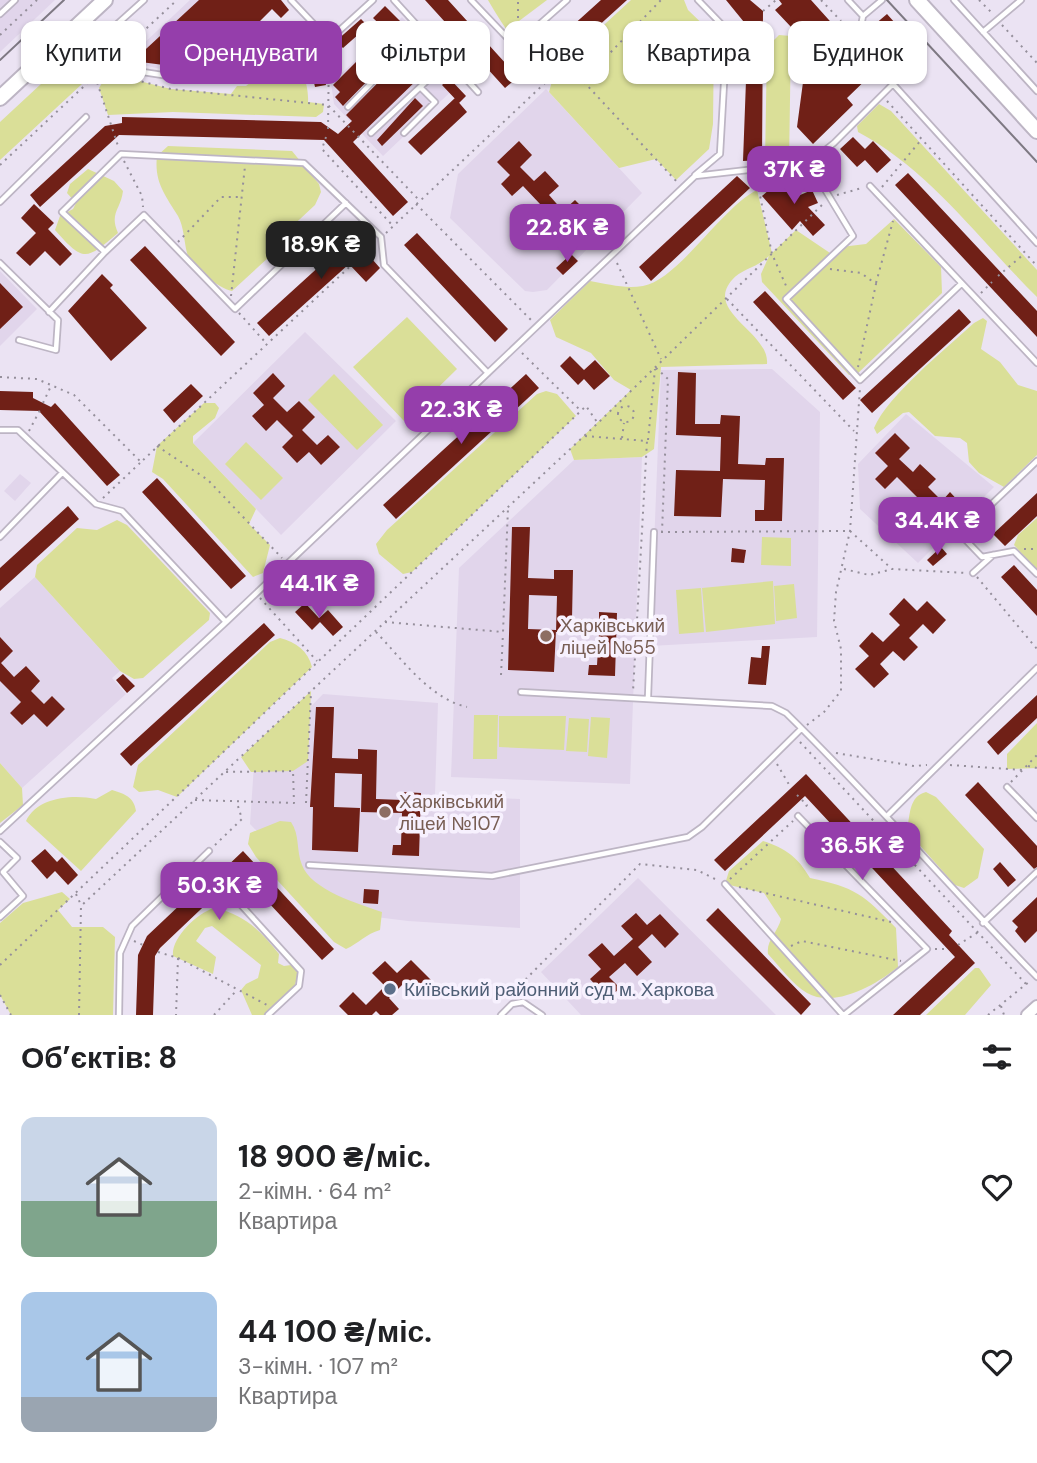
<!DOCTYPE html>
<html lang="uk">
<meta charset="utf-8">
<style>
:root{--surface:#fff;--page:#f6f6f6;--text:#202124;--muted:#757577;--accent:#953eab}
body{margin:0;font-family:"DM Sans",sans-serif;background:var(--page);color:var(--text);height:100vh;display:flex;flex-direction:column;font-size:26px;white-space:nowrap}
*{box-sizing:border-box;margin:0}
p{font-size:23px;color:var(--muted)}
.icon{flex:none;width:38px;height:38px;fill:none;stroke:currentColor;stroke-width:2;stroke-linecap:round;stroke-linejoin:round}
.map{position:relative;height:1015px;overflow:hidden}
.panel{display:flex;flex-direction:column;background:var(--surface);flex:1}
.panel>*{flex:none}
.banner{position:absolute;left:21px;top:21px;width:996px;height:63px;display:flex;gap:14px}
.price{position:absolute;translate:-50% -60px;padding:0 16px;border-radius:14px;background:var(--accent);color:#fff;font-size:23px;line-height:46px;filter:drop-shadow(0 2px 4px #0008)}
.price::after{content:'';position:absolute;left:50%;top:42px;width:21px;height:16px;margin-left:-10px;background:inherit;clip-path:polygon(0 0,100% 0,50% 100%)}
.price.current{background:#222;color:#fff}
ul{padding:0;list-style:none}
li{display:flex;align-items:center;gap:21px;height:175px;padding:0 21px}
li span{display:grid;place-items:center;flex:none;width:196px;height:140px;border-radius:14px;color:#555}
li>.icon{margin-inline-start:auto}
span .icon{width:84px;height:84px;fill:#fffc;stroke-width:1}
li b{font-size:30px}
h2{display:flex;justify-content:space-between;align-items:center;height:84px;padding:0 21px;font-size:30px}
.tag{padding:0 24px;border-radius:14px;background:var(--surface);box-shadow:0 2px 5px #0004;font-size:24px;line-height:63px}
.tag.current{background:var(--accent);color:#fff}
.map>svg:first-child{display:block}
.built{fill:#e1d5eb}
.green{fill:#dadf98}
.building{fill:#702017}
.lines{fill:none;stroke-linecap:round;stroke-linejoin:round}
.service-casing{stroke:#bdb5c4;stroke-width:8}
.tertiary-casing{stroke:#bdb5c4;stroke-width:14}
.primary-casing{stroke:#bdb5c4;stroke-width:18}
.path{stroke:#958f9b;stroke-width:2;stroke-dasharray:2 5;stroke-linecap:butt}
.service{stroke:#fff;stroke-width:4.5}
.tertiary{stroke:#fff;stroke-width:10}
.primary{stroke:#fff;stroke-width:14}
.tram{stroke:#7e7983;stroke-width:2}
.education-dot{fill:#8d6e63;stroke:#f7f1fe;stroke-width:2.5}
.service-dot{fill:#5c6f8a;stroke:#f7f1fe;stroke-width:2.5}
.labels{text-anchor:middle;stroke-width:7;stroke-linejoin:round;paint-order:stroke}
.education-label{font-size:19px;fill:#785e54;stroke:#f7f1fe;text-anchor:start}
.service-label{font-size:19px;fill:#4e5e75;stroke:#f7f1fe;text-anchor:start}
</style>
<div class="map">
<svg width="1037" height="1015" viewBox="0 0 1037 1015">
<rect width="100%" height="100%" fill="#ebe3f3"/>
<!-- built -->
<path class="built" d="M0,0H55L0,52Z
M190,0H258L179,73L125,61Z
M402,17L462,81L383,156L334,104L331,83Z
M546,89L642,193L547,290L533,292L525,291L450,218L458,174Z
M0,271L37,309L0,346Z
M305,332L396,421L281,535L193,443Z
M772,369L820,412L817,637L650,646L661,370Z
M906,414L994,487L918,563L860,509L858,464Z
M642,457L630,784L451,777L459,568L574,460Z
M20,474L31,483L15,501L4,491Z
M35,577L120,671L112,678L126,694L22,788L0,763V608Z
M323,694L438,703L435,795L520,799V928L408,921L336,912L250,824L254,765Z
M638,878L776,1015H581L541,972Z"/>
<!-- green -->
<path class="green" d="M488,0H547L507,30C505,28 490,4 488,0Z
M631,0H684L688,10L714,35L713,124L709,149L676,180L656,159L619,168L549,92L555,70Z
M779,35L791,36L789,163L771,165L765,162L767,47Z
M278,60C301,60 309,83 308,102L324,104L323,112L316,117L173,112L108,115L99,88L108,73L171,89L231,94L237,86H246Z
M84,61L94,63L96,71L0,160V122L55,71L70,73Z
M879,104L891,111L1037,270V297C980,241 930,170 858,132L857,126Z
M168,146L292,151L319,184L321,192L315,205L285,233L281,246L232,291C218,288 192,268 187,253C184,241 184,227 178,216C165,195 154,182 157,156Z
M88,169L114,181L123,191C121,209 109,213 118,233C86,260 84,263 55,230L60,216L73,209L76,203L67,193L70,184Z
M757,190L772,253L796,230L830,253L841,247L866,244L894,219L941,267L942,293L856,375H849L762,282L761,274L769,256C757,268 741,269 732,280C704,312 770,332 767,364L661,367L654,449L642,457L574,460L570,449L631,390L614,380L591,353L556,337L550,320L590,281C608,284 624,289 643,286C678,280 721,208 757,190Z
M407,317L457,369L404,421L353,367Z
M983,318L987,321L981,349L1000,362L1018,385L1037,391V455L1004,487L979,473L969,462L967,443L960,438L935,436L909,412L903,413L877,434L874,428C888,395 946,349 974,323Z
M334,374L383,425L357,450L308,400Z
M546,391L557,394L576,416L412,572L403,574L379,554L376,544L387,530L537,394Z
M204,403H215L219,408L215,418L193,436V443L256,509L249,524L270,545L263,573L253,577L163,479L152,472L157,446Z
M246,442L283,478L261,500L225,464Z
M1037,518V570L1014,545L1018,535Z
M117,520L127,525L210,613L209,620L143,678L134,679L120,671L35,577L37,565L77,528L97,530Z
M762,537L791,538V566L761,565Z
M773,581L775,624L706,632L702,588Z
M794,584L797,618L776,621L774,586Z
M701,588L704,632L679,634L676,590Z
M280,638C296,642 308,651 312,667L177,797L158,790L139,792L133,787L138,765L148,756L270,642Z
M311,691L308,761L293,771L251,772L241,757Z
M474,715H498L497,759H473Z
M499,716H566L564,750L499,747Z
M591,717L610,718L607,758L588,756Z
M569,718L589,719L587,752L566,751Z
M1037,723V768L1007,769V754Z
M0,763L22,788L23,805L0,823Z
M112,790C125,794 134,797 136,811L81,871L26,821C37,797 73,794 96,799Z
M926,792L936,797L984,849L978,878L964,888L955,885L907,831C910,815 909,796 926,792Z
M280,821L291,822C300,835 296,850 302,865C311,890 359,904 382,912L380,930C366,934 359,943 346,949L334,942L256,857L248,844L250,833Z
M763,841C785,848 798,857 810,878C855,887 864,895 896,928L898,967C877,984 835,1009 807,993C793,985 779,966 768,954C766,940 778,932 781,919L764,893L725,884L729,871Z
M62,892L70,899L58,910L72,927H103L115,937L113,1015H11L0,995V923L23,903Z
M214,908C244,914 260,930 279,954L278,963L284,966L291,965L298,973L295,985L264,1015H252L241,990L246,984L258,978L261,965L212,926L205,928L196,941L216,957L213,974L173,956C171,938 197,913 214,908Z
M975,968H979L991,985L965,1015H926Z"/>
<!-- building -->
<path class="building" d="M199,0H281L289,10L281,18L272,9L260,21L278,40L240,75L208,40L179,67L133,61Z
M425,0H448L518,77L505,88Z
M601,0H627L552,68L540,55Z
M726,0H750L763,11L762,160L743,161L748,27Z
M779,0H811L846,39L816,67L829,80L859,50L877,69L847,98L853,105L813,144L797,127L808,45L775,10L782,4Z
M385,6L404,25L401,29L409,38L343,106L335,97L340,92L333,85L364,54L371,61L394,38L373,18Z
M887,14L919,50L907,61L874,25Z
M361,19L368,26L343,48L336,41Z
M289,26L305,42L304,39L311,42L320,55L326,85L315,87L308,56L301,62L280,35Z
M415,45L431,70L425,76L423,74L353,142L408,202L393,216L324,140L119,135L40,207L30,195L105,126L122,123V117L321,122L338,134L352,121L346,115L349,112Z
M449,78L466,96L459,103L442,85Z
M415,98L423,106L382,146L377,140Z
M455,98L467,112L421,155L408,142Z
M853,137L865,149L873,141L891,160L877,173L865,160L857,167L840,149Z
M519,141L532,155L520,167L534,181L545,171L559,186L549,195L563,211L575,200L588,213L567,232L556,220L543,232L528,216L540,204L523,186L512,196L501,184L510,175L497,162Z
M908,173L1037,311V337L895,185Z
M737,176L750,188L651,281L639,267Z
M784,177L794,188L793,198L812,190L818,203L808,207L825,225L813,236L800,221L792,230L762,196Z
M34,204L54,223L48,229L72,254L60,266L45,251L30,266L16,253L36,233L21,218Z
M356,233L367,246L364,250L380,268L366,282L349,264L269,336L257,323Z
M417,233L508,329L495,342L404,245Z
M145,246L235,342L221,356L130,260Z
M571,254L578,261L563,275L556,268Z
M102,274L113,285L110,288L147,328L111,361L68,311Z
M0,283L23,307L0,329Z
M765,291L856,388L843,400L753,302Z
M959,309L971,322L872,413L860,400Z
M570,356L584,370L595,360L610,376L594,390L584,379L578,385L560,366Z
M678,372L696,373L695,424H720L721,415L740,416L738,464L765,465L766,458H784L782,521H755V510H764L765,480L723,479L721,517L674,516L676,470L720,471L721,437L676,435Z
M273,373L285,386L273,398L287,412L299,401L315,417L302,430L317,445L328,435L340,447L321,465L309,452L297,463L282,447L293,436L277,420L266,431L252,416L264,405L253,393Z
M526,374L539,388L396,519L383,505Z
M191,384L203,396L174,423L163,410Z
M0,391L33,392V398L51,407L55,403L120,475L107,486L39,411L0,410Z
M895,433L910,448L899,459L913,472L920,464L936,479L928,487L942,501L950,492L962,505L943,524L931,512L917,526L904,512L918,498L897,477L885,489L875,479L888,466L875,453Z
M157,478L246,576L231,589L142,492Z
M1037,493V516L1005,546L993,534Z
M68,506L79,519L0,591V568Z
M512,527H530L528,578L554,579V570H573L572,619L599,620V612L617,613L615,676L588,675L589,665H597L599,633L556,632L557,596L529,595L528,629L556,630L554,672L508,670Z
M941,547L947,554L933,566L927,560Z
M732,548L746,550L744,563L731,562Z
M1014,565L1037,590V616L1001,577Z
M904,598L917,611L927,601L946,620L933,634L923,624L909,638L918,647L904,661L893,651L880,664L889,674L874,688L855,669L869,656L859,646L872,632L883,642L900,625L889,614Z
M305,603L319,618L328,610L343,627L333,636L320,622L312,630L295,612Z
M264,623L275,635L131,766L120,754Z
M0,637L13,651L1,663L14,677L26,666L40,681L31,691L44,704L52,696L65,709L47,727L34,714L22,725L10,713L21,702L0,681Z
M762,646H770L766,685L748,684L751,657L761,658Z
M123,674L135,686L127,693L116,680Z
M1037,695V718L998,755L987,742Z
M316,707H334L332,758L358,759V749L377,750L376,799L403,800V792L421,793L419,856L392,855L393,845H401L402,813L361,812L362,774L335,773L334,807L360,808L358,852L312,850L313,807H310Z
M806,774L952,931L949,935L975,963L920,1015H893L955,957L805,796L725,871L714,860Z
M978,782L1037,846V867L1034,869L965,795Z
M45,849L57,862L62,857L78,875L68,885L55,871L47,879L31,861Z
M243,851L334,949L322,960L240,872L160,948L155,956L153,1015H136L138,955L147,936L219,868L222,871Z
M1000,862L1016,880L1008,887L993,869Z
M364,889L379,890L378,904L363,903Z
M1037,897V931L1025,943L1015,931L1018,927L1012,921Z
M718,908L811,1004L801,1015L706,920Z
M636,913L647,925L660,914L679,934L665,948L652,934L638,947L652,962L637,976L625,963L609,977L620,988L608,999L590,979L601,969L588,955L602,943L614,956L633,939L621,926Z
M411,960L432,981L418,995L405,982L389,998L399,1009L392,1015H380L376,1011L372,1015H348L339,1006L353,992L366,1005L385,986L372,973L385,961L397,973Z"/>
<g class="lines">
<defs>
<path id="service" d="M291,0L329,40L373,0
M394,0L478,92
M471,0L515,46L567,0
M848,0L863,16
M954,0L1037,91
M0,14L15,0
M983,32L1021,0
M100,40L130,70L188,79
M42,64L66,70L144,0
M893,84L1037,243
M348,107L422,31
M371,133L449,60
M404,133L435,102L420,87
M809,163L853,236L786,299L860,380L961,284
M695,175L720,154L727,30L698,0
M870,186L1037,363
M0,202L86,117
M105,252L144,215L235,309L346,203
M0,263L58,320L56,350L19,340
M49,312L105,252L62,212L121,154L304,163L381,237L384,265L488,373
M0,430H18L96,504L122,511L226,622L695,176L809,163L834,143L893,84L890,65L861,26L863,16L882,0
M1037,461L960,534L982,557L1014,551L1037,574
M0,537L62,473
M973,573L993,555
M521,692L772,706L786,713C873,798 952,890 1037,977
M648,697L654,532
M1007,787L1037,818
M888,815L1037,668
M798,816L927,949L844,1015
M0,831L226,622
M0,842L17,858L3,872L23,896L0,917
M309,865L492,876L688,837L702,827L801,729
M725,884L843,1015
M232,895L301,971L299,986L268,1015
M983,923L1037,872
M119,1015L120,953L132,926L209,851
M501,1015L512,1004L523,1002L542,1015"/>
<path id="tertiary" d="M1027,1015L1037,1006"/>
<path id="primary" d="M917,0L1037,131
M0,98L105,0"/>
</defs>
<!-- service casing -->
<use href="#service" class="service-casing"/>
<!-- tertiary casing -->
<use href="#tertiary" class="tertiary-casing"/>
<!-- primary casing -->
<use href="#primary" class="primary-casing"/>
<!-- path -->
<path class="path" d="M821,0L841,21
M979,0L992,13
M763,11L776,0
M1002,25L1037,63
M128,26L143,29
M734,27L746,23
M518,32V0
M0,35L37,0
M121,52L177,0
M101,71L171,89L328,105L419,200
M95,76L118,146
M902,81L921,59
M546,82L583,81L661,0
M584,82L678,183
M887,101L1037,266
M328,129L329,48
M326,137L322,149L393,226
M124,161L142,196L143,207
M0,165L112,60
M756,176L772,254L787,288
M826,177L828,158
M882,187L921,140
M837,195L862,188
M416,204L533,322
M386,233L546,82L519,52
M178,242L221,197H241
M617,263L661,359
M830,269L861,273L876,284L858,367
M998,276L1024,254
M876,283L893,221
M981,293L992,282
M231,296L245,166
M727,299L854,431
M239,313L266,343
M522,353L580,410
M656,368L668,379L662,532
M0,377L37,379L74,395L141,462L374,244
M43,403L51,386
M618 414a8 8 0 1 1 16 0a8 8 0 1 1-16 0Z
M29,431L40,410
M585,436L647,441L633,692
M622,438L624,423
M648,440L655,369
M157,446L208,480L282,558
M103,498L140,463
M661,532L850,531L892,569L966,573
M1024,549H1037
M844,569L869,575L889,570
M977,577L1037,649
M260,598L317,661
M385,622L503,632L508,508
M376,632C401,658 430,699 467,707
M501,675L503,633
M807,725L824,712L841,691V649L834,621L836,592L850,531L860,388
M800,742L1026,984
M836,753L914,766L927,765
M777,764L791,788
M950,765L1023,770
M1028,766L1037,768
M1011,782L1037,755
M797,795L807,805L804,809
M195,800L294,803L293,771L224,772
M306,803L311,692
M215,845L242,819L237,803
M730,879L793,821
M739,887L891,922
M76,894L81,905
M134,941L143,945
M958,945L980,931
M791,946L802,941L901,961
M935,949H948
M158,952L178,958L176,1015
M178,958L267,1005
M0,965L586,406L597,422
M0,995L11,1015
M516,996L515,990L640,864L697,870L717,880
M1001,1006L1004,1015
M79,1015L81,906L598,423L824,203
M214,1015L237,990
M988,1015L1030,981"/>
<!-- service -->
<use href="#service" class="service"/>
<!-- tertiary -->
<use href="#tertiary" class="tertiary"/>
<!-- primary -->
<use href="#primary" class="primary"/>
<!-- tram -->
<path class="tram" d="M887,0L1037,162
M0,60L64,0"/>
</g>
<!-- markers -->
<g class="education-dot">
<circle cx="546" cy="636" r="7"/>
<circle cx="385" cy="812" r="7"/>
</g>
<circle class="service-dot" cx="390" cy="989" r="7"/>
<g class="labels">
<!-- education labels -->
<g class="education-label">
<text x="560" y="632">Харківський<tspan x="560" dy="22">ліцей №55</tspan></text>
<text x="399" y="808">Харківський<tspan x="399" dy="22">ліцей №107</tspan></text>
</g>
<!-- service labels -->
<g class="service-label">
<text x="404" y="996">Київський районний суд м. Харкова</text>
</g>
</g>
</svg>
<b class="price" style="left:794px;top:206px">37K ₴</b>
<b class="price" style="left:567px;top:264px">22.8K ₴</b>
<b class="price current" style="left:321px;top:281px">18.9K ₴</b>
<b class="price" style="left:461px;top:446px">22.3K ₴</b>
<b class="price" style="left:937px;top:557px">34.4K ₴</b>
<b class="price" style="left:319px;top:620px">44.1K ₴</b>
<b class="price" style="left:862px;top:882px">36.5K ₴</b>
<b class="price" style="left:219px;top:922px">50.3K ₴</b>
<div class="banner">
<a class="tag">Купити</a>
<a class="tag current">Орендувати</a>
<a class="tag">Фільтри</a>
<a class="tag">Нове</a>
<a class="tag">Квартира</a>
<a class="tag">Будинок</a>
</div>
</div>
<section class="panel">
<h2>Об’єктів: 8<svg class="icon" aria-label="filters" viewBox="0 0 24 24"><path d="M4 7h16M4 17h16"/><circle cx="9" cy="7" r="2"/><circle cx="15" cy="17" r="2"/></svg></h2>
<ul>
<li><span style="background:linear-gradient(#c9d6e8 60%,#7fa58c 0)"><svg class="icon" aria-label="home" viewBox="0 0 24 24"><path d="M3 11l9-7 9 7M6 9v11h12V9"/></svg></span><div><b>18 900 ₴/міс.</b><p>2-кімн. · 64 m²</p><p>Квартира</p></div><svg class="icon" aria-label="heart" viewBox="0 0 24 24"><path d="M12 20l-8-8c-3-5 5-10 8-4 3-6 11-1 8 4z"/></svg></li>
<li><span style="background:linear-gradient(#a9c7e8 75%,#9aa5b1 0)"><svg class="icon" aria-label="home" viewBox="0 0 24 24"><path d="M3 11l9-7 9 7M6 9v11h12V9"/></svg></span><div><b>44 100 ₴/міс.</b><p>3-кімн. · 107 m²</p><p>Квартира</p></div><svg class="icon" aria-label="heart" viewBox="0 0 24 24"><path d="M12 20l-8-8c-3-5 5-10 8-4 3-6 11-1 8 4z"/></svg></li>
</ul>
</section>
